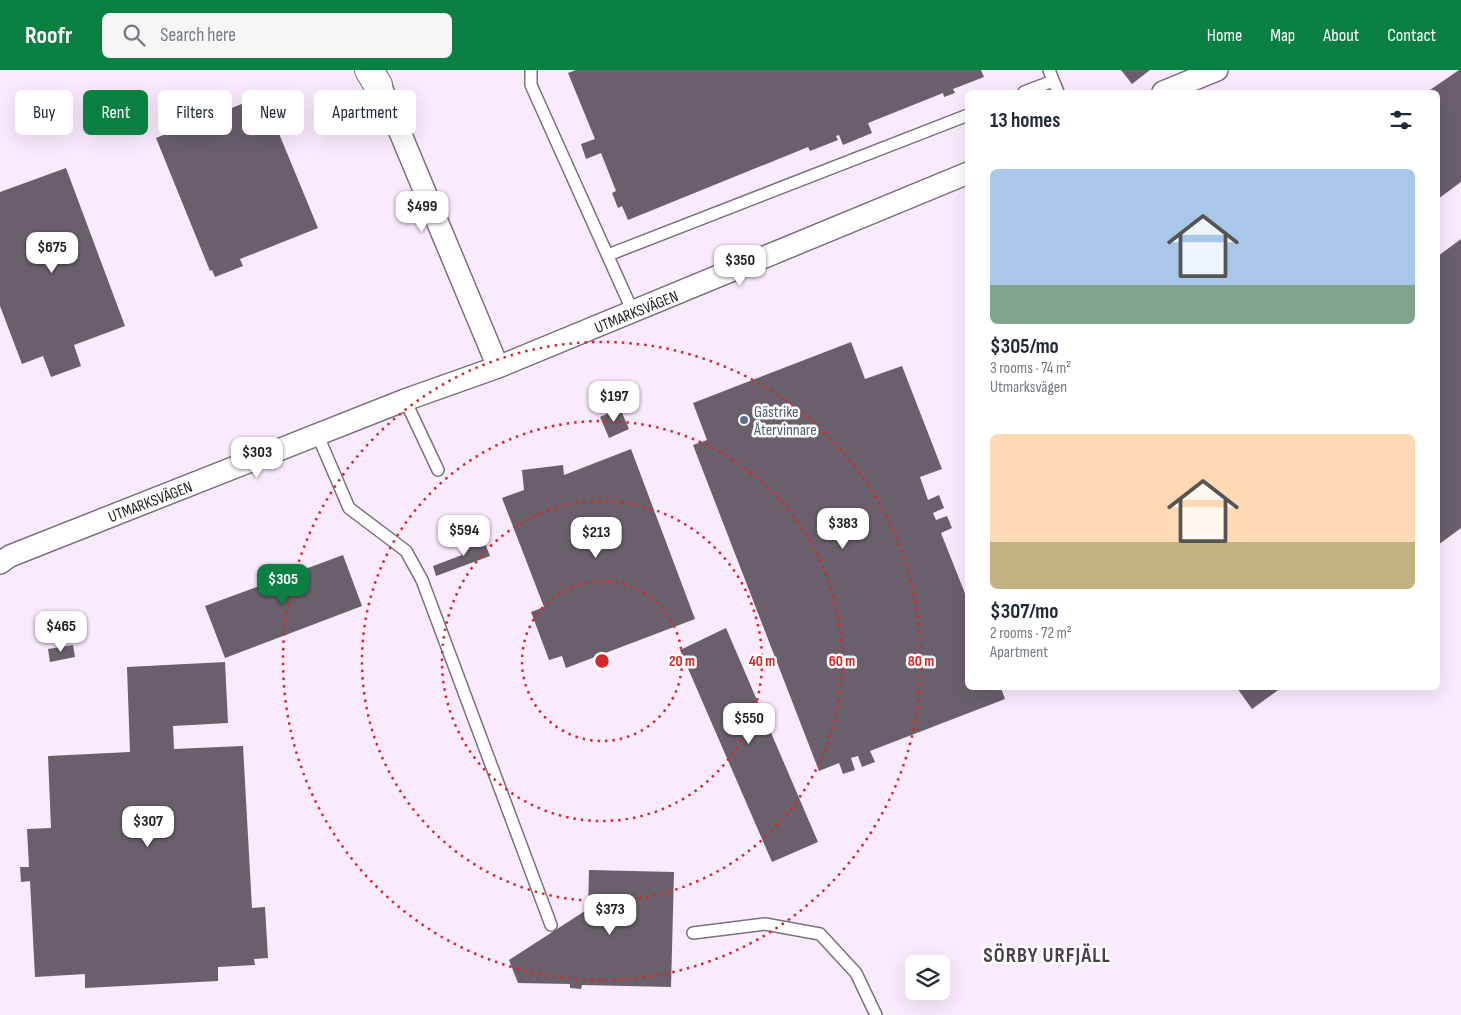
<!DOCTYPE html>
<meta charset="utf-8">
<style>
:root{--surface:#fff;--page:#f6f6f7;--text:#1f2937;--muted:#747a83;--accent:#0b8043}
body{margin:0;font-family:"Sofia Sans Condensed",sans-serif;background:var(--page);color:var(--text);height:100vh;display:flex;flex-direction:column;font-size:19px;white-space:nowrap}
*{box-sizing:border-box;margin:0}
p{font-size:16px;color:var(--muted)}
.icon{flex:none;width:28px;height:28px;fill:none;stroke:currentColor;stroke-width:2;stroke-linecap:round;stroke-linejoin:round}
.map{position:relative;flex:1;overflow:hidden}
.panel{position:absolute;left:965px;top:20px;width:475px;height:600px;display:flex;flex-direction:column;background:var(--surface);border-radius:8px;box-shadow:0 5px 20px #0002}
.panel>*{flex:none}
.top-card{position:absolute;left:15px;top:20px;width:475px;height:45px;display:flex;gap:10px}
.fabs{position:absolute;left:905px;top:885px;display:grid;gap:10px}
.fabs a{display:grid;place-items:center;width:45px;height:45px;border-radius:8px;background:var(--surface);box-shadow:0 5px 20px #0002;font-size:25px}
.price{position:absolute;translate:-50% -42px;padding:0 11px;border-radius:10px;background:#fff;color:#222;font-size:16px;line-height:32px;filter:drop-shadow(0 1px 2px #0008)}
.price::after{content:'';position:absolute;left:50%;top:30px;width:15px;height:11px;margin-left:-8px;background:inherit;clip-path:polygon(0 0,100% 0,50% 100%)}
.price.current{background:var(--accent);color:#fff}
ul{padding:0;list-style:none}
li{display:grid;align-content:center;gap:10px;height:265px;padding:0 25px}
li span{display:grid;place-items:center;height:155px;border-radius:8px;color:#555}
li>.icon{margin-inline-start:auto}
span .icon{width:90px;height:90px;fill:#fffc;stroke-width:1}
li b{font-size:21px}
h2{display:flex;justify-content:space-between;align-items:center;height:60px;padding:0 25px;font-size:21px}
.pill{padding:0 18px;border-radius:8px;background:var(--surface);box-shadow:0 5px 20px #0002;font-size:18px;line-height:45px}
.pill.current{background:var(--accent);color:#fff}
header{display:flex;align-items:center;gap:30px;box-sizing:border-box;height:70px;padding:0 25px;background:var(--accent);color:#fff}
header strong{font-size:24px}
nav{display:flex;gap:28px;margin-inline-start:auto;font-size:18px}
.search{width:350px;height:45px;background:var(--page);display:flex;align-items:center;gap:12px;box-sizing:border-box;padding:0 18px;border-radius:8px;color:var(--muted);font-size:19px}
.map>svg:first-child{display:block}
.built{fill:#faeafd;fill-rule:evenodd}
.building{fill:#69606b}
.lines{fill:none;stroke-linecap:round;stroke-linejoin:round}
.service-casing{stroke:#7a717c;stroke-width:14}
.minor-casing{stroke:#7a717c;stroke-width:24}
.secondary-casing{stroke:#7a717c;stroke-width:30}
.service{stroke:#fff;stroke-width:11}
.minor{stroke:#fff;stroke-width:21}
.secondary{stroke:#fff;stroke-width:28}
.ring{fill:none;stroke:#d62828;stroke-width:2.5;stroke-dasharray:2.5 5}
.service-dot{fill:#5c6f8a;stroke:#fff;stroke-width:2}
.labels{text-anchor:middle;stroke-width:5;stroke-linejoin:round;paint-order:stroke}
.street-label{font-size:16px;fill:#211d22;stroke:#fff}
.service-label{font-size:16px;fill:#4e5e75;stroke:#fff;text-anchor:start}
.district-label{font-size:21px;font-weight:bold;letter-spacing:1px;fill:#473f49;stroke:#fff}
.centre{fill:#d62828;stroke:#fff;stroke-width:2.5}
.ring-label{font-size:15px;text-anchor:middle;font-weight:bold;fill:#d62828;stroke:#fff;stroke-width:5;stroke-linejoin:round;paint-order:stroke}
</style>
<header>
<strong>Roofr</strong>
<div class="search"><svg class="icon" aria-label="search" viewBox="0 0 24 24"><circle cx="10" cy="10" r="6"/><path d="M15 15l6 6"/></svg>Search here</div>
<nav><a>Home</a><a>Map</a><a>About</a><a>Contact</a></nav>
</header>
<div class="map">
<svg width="1461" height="945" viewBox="0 0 1461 945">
<rect width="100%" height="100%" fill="#fdf7fe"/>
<!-- built -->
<path class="built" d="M0,0H1461V945H0ZM968,22H1438V618H968ZM914,894H941V921H914Z"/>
<!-- building -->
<path class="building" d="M576,0H981L984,7L953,19L955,23L944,27L943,23L868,53L872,63L843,75L839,65L836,66L838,70L810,81L808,77L628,150L622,136L618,138L612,123L616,121L601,83L586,89L581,74L595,69L568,3Z
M1121,0H1150L1132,14Z
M1459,0H1461V112L1438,129V22H1427Z
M263,25L318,158L240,189L243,196L215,207L212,200L210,201L156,68L210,46L205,34L222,27L227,40Z
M66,98L125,256L74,275L81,296L51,307L43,286L22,294L0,236V122Z
M1461,169V458L1438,475V186Z
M851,272L865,309L902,296L942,399L920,407L928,430L939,425L944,438L933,443L936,450L947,446L952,458L941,463L968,531V618H1001L1005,629L870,681L875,692L862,697L858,686L851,688L855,700L843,704L839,693L819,701L693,375L707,370L693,333Z
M620,338L629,359L609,368L600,347Z
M631,379L695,549L566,598L562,586L549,590L531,542L544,537L502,428L524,420L522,400L563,395L564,405Z
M483,468L490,486L436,506L433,496L462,485L459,478Z
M343,485L362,536L225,588L205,536Z
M726,558L818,772L772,792L680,580Z
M73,575L75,587L50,592L48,579Z
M225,592L228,653L173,656L174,679L243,676L252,838L265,837L268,888L254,889L255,895L218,897V911L85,918V904L35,907L30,811L21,812L20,797H29L27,759L51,758L48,686L130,682L127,597Z
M1237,618H1281L1252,639Z
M589,800L674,802L671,917L582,915L581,919L570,918V914L518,913L509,890L588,839Z"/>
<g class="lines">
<defs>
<path id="service" d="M531,0V15L633,242
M1049,0L1058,22
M1024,22L1053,11
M608,185L968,45
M405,330L438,400
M318,366L349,438L406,481L422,510L551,855
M693,863L765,854L820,864L856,903L876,945"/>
<path id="minor" d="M374,0L498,297
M1163,22L1217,0
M0,493L10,486L405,330L498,297L968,103"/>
<path id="secondary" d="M369,0L378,15"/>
</defs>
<!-- service casing -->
<use href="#service" class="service-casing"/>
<!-- minor casing -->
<use href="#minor" class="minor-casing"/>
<!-- secondary casing -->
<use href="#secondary" class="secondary-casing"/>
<!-- service -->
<use href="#service" class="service"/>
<!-- minor -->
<use href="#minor" class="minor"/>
<!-- secondary -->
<use href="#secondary" class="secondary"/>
</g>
<!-- distance rings -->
<g class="ring">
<circle cx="602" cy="591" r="80"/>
<circle cx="602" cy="591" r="160"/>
<circle cx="602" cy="591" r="240"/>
<circle cx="602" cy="591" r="319"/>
</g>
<!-- markers -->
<circle class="service-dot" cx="744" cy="350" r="5"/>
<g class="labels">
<!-- street labels -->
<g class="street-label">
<text transform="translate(636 241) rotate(-22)" y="6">UTMARKSVÄGEN</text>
<text transform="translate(150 431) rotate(-21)" y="6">UTMARKSVÄGEN</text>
</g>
<!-- service labels -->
<g class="service-label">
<text x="754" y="347">Gästrike<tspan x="754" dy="18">Återvinnare</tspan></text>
</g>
<!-- district labels -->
<g class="district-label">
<text x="1047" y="892">SÖRBY URFJÄLL</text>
</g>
</g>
<circle cx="602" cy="591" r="8" class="centre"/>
<g class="ring-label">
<text x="682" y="596">20 m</text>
<text x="762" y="596">40 m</text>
<text x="842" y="596">60 m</text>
<text x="921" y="596">80 m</text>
</g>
</svg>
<div class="fabs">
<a><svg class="icon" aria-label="layers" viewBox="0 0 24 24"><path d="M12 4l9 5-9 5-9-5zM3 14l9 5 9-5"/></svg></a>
</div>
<b class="price" style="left:422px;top:163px">$499</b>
<b class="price" style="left:52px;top:204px">$675</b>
<b class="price" style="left:740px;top:217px">$350</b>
<b class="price" style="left:614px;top:353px">$197</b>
<b class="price" style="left:257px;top:409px">$303</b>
<b class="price" style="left:843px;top:480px">$383</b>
<b class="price" style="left:464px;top:487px">$594</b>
<b class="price" style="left:596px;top:489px">$213</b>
<b class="price current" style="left:283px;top:536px">$305</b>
<b class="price" style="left:61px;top:583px">$465</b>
<b class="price" style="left:749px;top:675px">$550</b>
<b class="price" style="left:148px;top:778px">$307</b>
<b class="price" style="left:610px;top:866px">$373</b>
<div class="top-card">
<a class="pill">Buy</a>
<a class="pill current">Rent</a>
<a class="pill">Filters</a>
<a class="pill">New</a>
<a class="pill">Apartment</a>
</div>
<section class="panel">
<h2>13 homes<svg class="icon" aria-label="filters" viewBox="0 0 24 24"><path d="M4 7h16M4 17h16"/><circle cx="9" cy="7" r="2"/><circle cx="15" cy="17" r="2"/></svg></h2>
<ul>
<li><span style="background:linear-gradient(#a9c7e8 75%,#7fa58c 0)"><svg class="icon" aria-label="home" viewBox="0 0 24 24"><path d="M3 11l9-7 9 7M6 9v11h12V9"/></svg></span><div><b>$305/mo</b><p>3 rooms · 74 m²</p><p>Utmarksvägen</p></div></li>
<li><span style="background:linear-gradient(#ffd9b3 70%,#c2b280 0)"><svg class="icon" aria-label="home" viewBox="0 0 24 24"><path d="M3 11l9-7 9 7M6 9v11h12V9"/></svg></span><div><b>$307/mo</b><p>2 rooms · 72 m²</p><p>Apartment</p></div></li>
</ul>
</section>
</div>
